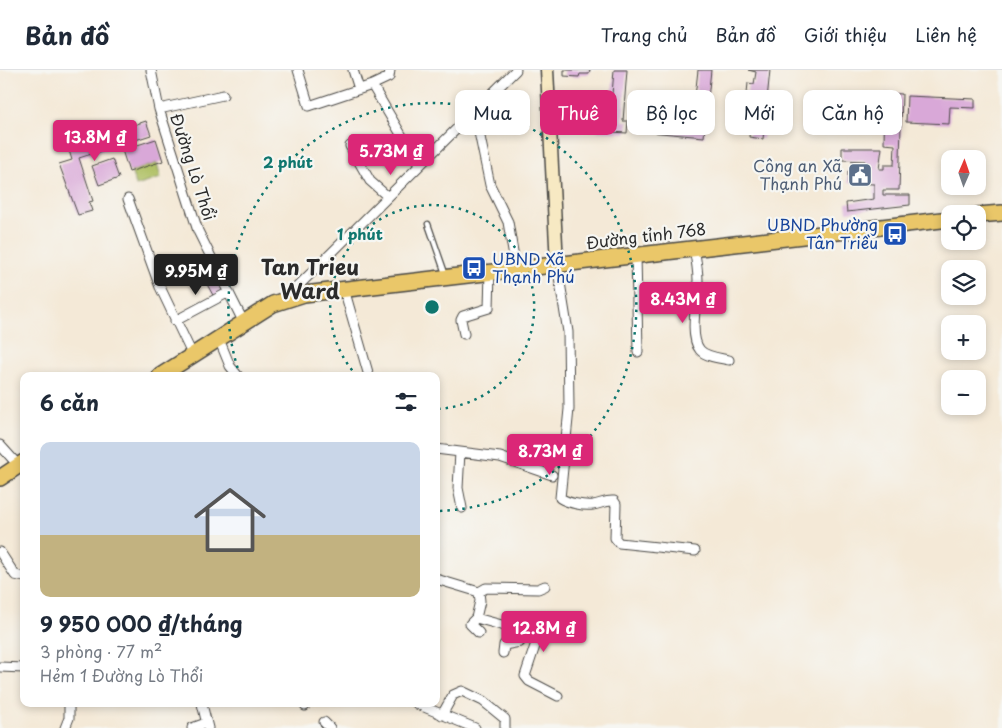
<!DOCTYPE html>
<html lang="vi">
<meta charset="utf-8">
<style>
:root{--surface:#fff;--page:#f2f2f3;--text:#1f2937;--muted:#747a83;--line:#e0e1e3;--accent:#db2777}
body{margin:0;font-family:"Playpen Sans",sans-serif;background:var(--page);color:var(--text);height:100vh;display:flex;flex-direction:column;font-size:19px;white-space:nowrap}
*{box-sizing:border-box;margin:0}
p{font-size:16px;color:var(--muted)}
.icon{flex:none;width:28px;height:28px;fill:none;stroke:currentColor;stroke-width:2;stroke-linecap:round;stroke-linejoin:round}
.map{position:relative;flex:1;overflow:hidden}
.details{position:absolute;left:20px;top:302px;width:420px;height:335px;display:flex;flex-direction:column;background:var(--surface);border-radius:10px;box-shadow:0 2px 8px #0003}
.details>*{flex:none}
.hud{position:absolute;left:455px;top:20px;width:471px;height:45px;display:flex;gap:10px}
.needle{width:32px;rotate:2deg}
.tools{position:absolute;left:941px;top:80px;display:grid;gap:10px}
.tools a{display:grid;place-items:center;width:45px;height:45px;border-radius:10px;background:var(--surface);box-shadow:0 2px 8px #0003;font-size:25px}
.price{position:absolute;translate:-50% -42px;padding:0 11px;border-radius:5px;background:var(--accent);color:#fff;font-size:16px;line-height:32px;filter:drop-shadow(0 1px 2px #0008)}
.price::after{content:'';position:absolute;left:50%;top:30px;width:15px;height:11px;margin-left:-8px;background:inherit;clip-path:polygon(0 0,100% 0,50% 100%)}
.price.current{background:#222;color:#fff}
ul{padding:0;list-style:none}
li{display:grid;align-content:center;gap:10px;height:265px;padding:0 20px}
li+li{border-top:1px solid var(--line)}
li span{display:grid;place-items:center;height:155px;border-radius:10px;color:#555}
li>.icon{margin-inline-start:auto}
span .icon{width:90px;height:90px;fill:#fffc;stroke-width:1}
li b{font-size:21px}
h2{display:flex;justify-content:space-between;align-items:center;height:60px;padding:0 20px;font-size:21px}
.pill{padding:0 18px;border-radius:10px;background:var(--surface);box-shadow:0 2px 8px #0003;font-size:18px;line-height:45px}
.pill.current{background:var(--accent);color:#fff}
header{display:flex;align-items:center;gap:30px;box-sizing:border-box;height:70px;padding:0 25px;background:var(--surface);border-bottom:1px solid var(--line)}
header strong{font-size:24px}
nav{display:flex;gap:28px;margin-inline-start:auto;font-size:18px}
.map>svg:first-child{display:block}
.green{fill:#aebf62;stroke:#6c7546}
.water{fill:#74a5df;stroke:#506885}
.building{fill:#d9a8d8}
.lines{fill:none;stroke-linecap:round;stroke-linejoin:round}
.lane-casing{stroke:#494845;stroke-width:7}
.street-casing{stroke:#494845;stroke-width:11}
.secondary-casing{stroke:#494845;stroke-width:15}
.primary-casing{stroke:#494845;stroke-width:18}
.lane{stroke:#fff;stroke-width:4.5}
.street{stroke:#fff;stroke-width:9}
.secondary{stroke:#f7e9c3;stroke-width:12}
.primary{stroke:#eac769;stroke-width:15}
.ring{fill:none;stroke:#0f766e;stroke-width:2.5;stroke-dasharray:2.5 5}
.labels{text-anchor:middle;stroke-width:4.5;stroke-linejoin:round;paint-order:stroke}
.service-label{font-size:16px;fill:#4e5e75;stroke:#f6f6f2;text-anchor:end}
.street-label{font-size:16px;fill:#2b2b2b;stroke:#f6f6f2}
.transit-label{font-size:16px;fill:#164399;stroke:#f6f6f2;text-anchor:end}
.district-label{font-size:21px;font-weight:bold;fill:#2b2b2b;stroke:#f6f6f2}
.centre{fill:#0f766e;stroke:#f6f6f2;stroke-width:2.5}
.ring-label{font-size:15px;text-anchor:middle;font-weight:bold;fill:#0f766e;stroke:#f6f6f2;stroke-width:4.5;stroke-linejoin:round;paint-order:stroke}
</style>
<header>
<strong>Bản đồ</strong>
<nav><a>Trang chủ</a><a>Bản đồ</a><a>Giới thiệu</a><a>Liên hệ</a></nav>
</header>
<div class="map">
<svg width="1002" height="658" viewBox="0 0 1002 658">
<rect width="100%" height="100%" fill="#f6f6f2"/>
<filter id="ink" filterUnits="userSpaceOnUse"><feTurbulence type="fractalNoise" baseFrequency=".02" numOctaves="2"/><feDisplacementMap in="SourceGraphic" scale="10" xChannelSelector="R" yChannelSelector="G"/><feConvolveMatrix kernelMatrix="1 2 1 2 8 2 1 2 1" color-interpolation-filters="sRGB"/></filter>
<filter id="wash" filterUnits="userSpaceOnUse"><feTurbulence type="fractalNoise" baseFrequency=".0096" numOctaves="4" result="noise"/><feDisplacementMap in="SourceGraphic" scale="20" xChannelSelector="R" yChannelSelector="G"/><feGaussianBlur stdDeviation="1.12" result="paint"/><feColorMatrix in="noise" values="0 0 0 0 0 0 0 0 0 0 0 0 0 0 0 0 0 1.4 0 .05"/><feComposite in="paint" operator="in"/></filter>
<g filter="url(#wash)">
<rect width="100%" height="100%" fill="#f4e9d7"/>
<!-- green -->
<path class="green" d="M157,93L161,108L136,116L131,101Z"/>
<!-- water -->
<path class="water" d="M806,52L827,54L826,64L805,63Z"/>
<g id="blocks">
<!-- building -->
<path class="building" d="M564,0H590L589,4H580L579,7L564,6Z
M614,0H627L623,51H628L627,63L576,60L577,47L610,49Z
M698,0H711L704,67L639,61L640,49L692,54Z
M748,0H770L763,69L749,67L752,34L746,33L748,13L754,14L756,2Z
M885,23L902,24L899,120H883V125H910V135L847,142L846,133L874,129V114L848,113V101H865V91L842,90V78H882L879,99H884V95H894L895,75L884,74Z
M564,25H594V42H565Z
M907,26L975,29V38L950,37L949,54L906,52Z
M146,51L151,65L79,88L93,131L89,132L92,141L78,145L59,94L72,90L68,77Z
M156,69L163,91L129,102L122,80Z
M112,89L119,108L99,115L92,96Z
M215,202L225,222L214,227L203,207Z"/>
</g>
</g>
<g filter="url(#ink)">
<use href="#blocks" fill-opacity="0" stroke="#494845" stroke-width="1"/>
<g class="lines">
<defs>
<path id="lane" d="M428,154L446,206"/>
<path id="street" d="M151,0L159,39L198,161L244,253
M298,0L309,36L372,15L419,95
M353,0L359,19
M372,15L389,7L390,0
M159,39L223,25
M475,43L490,115L508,152L516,199
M350,76L370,111L387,126
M128,129L160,217L193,286
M694,178C696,189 698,200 698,210C698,227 688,266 700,280C706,287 720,288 729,290
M636,185L638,282
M557,194L568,262L569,339L560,428C568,433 583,436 593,435C601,434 606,430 614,431L616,434L615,468L619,473L695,481
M344,219L369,306
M287,227L516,0
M175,251L229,222
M464,264L461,250L463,246L489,238L490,202
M219,269L230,296L238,306
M0,375L18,395
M436,379L500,387L552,405
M460,382L458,418L462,438
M0,482L15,505L24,507
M436,509L479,522L480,531L476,548L534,564L537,570L525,606L529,611L558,626
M479,522L486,518L538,519L545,516
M476,548L470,554L479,563
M503,583L504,575L520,572L522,561
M0,597L24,598
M202,634L208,658
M304,634L305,636
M417,634L475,658
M442,645L453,625L462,621L483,631L505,649V658
M324,652L330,658
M65,658L69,648V634
M192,658L206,653"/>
<path id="secondary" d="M547,0L557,194"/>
<path id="primary" d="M978,145L1002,143
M160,306L273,234L304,224L950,149
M0,408L24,392"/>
</defs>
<!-- lane casing -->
<use href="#lane" class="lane-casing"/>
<!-- street casing -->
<use href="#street" class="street-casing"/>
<!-- secondary casing -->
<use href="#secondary" class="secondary-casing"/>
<!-- primary casing -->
<use href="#primary" class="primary-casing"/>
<!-- lane -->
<use href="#lane" class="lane"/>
<!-- street -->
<use href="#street" class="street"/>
<!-- secondary -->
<use href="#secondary" class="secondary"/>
<!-- primary -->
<use href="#primary" class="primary"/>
</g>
</g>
<!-- distance rings -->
<g class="ring">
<path d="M357 306A102 102 0 1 1 436 339"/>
<path d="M240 305A204 204 0 1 1 437 441"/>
</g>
<!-- icons -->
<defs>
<symbol id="civic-square" viewBox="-11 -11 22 22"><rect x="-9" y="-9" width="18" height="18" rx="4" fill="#5c6f8a" stroke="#f6f6f2"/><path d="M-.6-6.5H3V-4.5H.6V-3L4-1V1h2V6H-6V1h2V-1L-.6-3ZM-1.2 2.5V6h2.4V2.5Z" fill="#fff"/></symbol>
<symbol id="bus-square" viewBox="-11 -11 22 22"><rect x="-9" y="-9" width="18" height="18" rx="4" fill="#1a4fb4" stroke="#f6f6f2"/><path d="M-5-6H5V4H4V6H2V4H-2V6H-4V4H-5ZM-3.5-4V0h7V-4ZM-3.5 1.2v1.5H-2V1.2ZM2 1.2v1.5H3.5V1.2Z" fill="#fff"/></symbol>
</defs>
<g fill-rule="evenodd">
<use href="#civic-square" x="846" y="91" width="28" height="28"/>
<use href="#bus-square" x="881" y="150" width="28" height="28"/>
<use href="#bus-square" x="460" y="184" width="28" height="28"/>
</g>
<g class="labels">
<!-- service labels -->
<g class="service-label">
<text x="842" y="102">Công an Xã<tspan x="842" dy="18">Thạnh Phú</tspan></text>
</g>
<!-- street labels -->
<g class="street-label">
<text transform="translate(193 97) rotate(72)" y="6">Đường Lò Thổi</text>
<text transform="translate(646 166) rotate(-7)" y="6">Đường tỉnh 768</text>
</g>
<!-- transit labels -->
<g class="transit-label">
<text x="878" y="161">UBND Phường<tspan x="878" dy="18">Tân Triều</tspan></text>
<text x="492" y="195" text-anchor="start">UBND Xã<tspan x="492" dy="18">Thạnh Phú</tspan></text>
</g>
<!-- district labels -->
<g class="district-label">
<text x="310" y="205">Tan Trieu<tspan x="310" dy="24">Ward</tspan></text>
</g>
</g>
<circle cx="432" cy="237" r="8" class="centre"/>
<g class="ring-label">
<text x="288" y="98">2 phút</text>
<text x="360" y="170">1 phút</text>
</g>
</svg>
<div class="tools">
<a><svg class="needle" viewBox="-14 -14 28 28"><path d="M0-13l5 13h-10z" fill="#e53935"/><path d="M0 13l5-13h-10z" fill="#747a83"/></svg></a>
<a><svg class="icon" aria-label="locate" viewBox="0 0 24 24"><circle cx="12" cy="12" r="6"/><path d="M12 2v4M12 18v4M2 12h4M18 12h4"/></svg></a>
<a><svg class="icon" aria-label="layers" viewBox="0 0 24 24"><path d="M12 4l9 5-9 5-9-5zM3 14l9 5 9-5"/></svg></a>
<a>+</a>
<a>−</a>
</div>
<b class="price" style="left:95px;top:92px">13.8M ₫</b>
<b class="price" style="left:391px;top:106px">5.73M ₫</b>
<b class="price current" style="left:196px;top:226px">9.95M ₫</b>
<b class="price" style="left:683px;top:254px">8.43M ₫</b>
<b class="price" style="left:550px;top:406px">8.73M ₫</b>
<b class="price" style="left:544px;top:583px">12.8M ₫</b>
<div class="hud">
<a class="pill">Mua</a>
<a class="pill current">Thuê</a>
<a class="pill">Bộ lọc</a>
<a class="pill">Mới</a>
<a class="pill">Căn hộ</a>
</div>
<section class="details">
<h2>6 căn<svg class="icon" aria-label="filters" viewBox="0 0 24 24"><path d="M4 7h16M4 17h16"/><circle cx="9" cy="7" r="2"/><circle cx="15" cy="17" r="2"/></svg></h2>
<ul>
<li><span style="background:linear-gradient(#c9d6e8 60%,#c2b280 0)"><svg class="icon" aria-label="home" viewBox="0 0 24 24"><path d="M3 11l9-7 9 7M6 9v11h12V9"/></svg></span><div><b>9 950 000 ₫/tháng</b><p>3 phòng · 77 m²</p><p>Hẻm 1 Đường Lò Thổi</p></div></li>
</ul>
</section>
</div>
